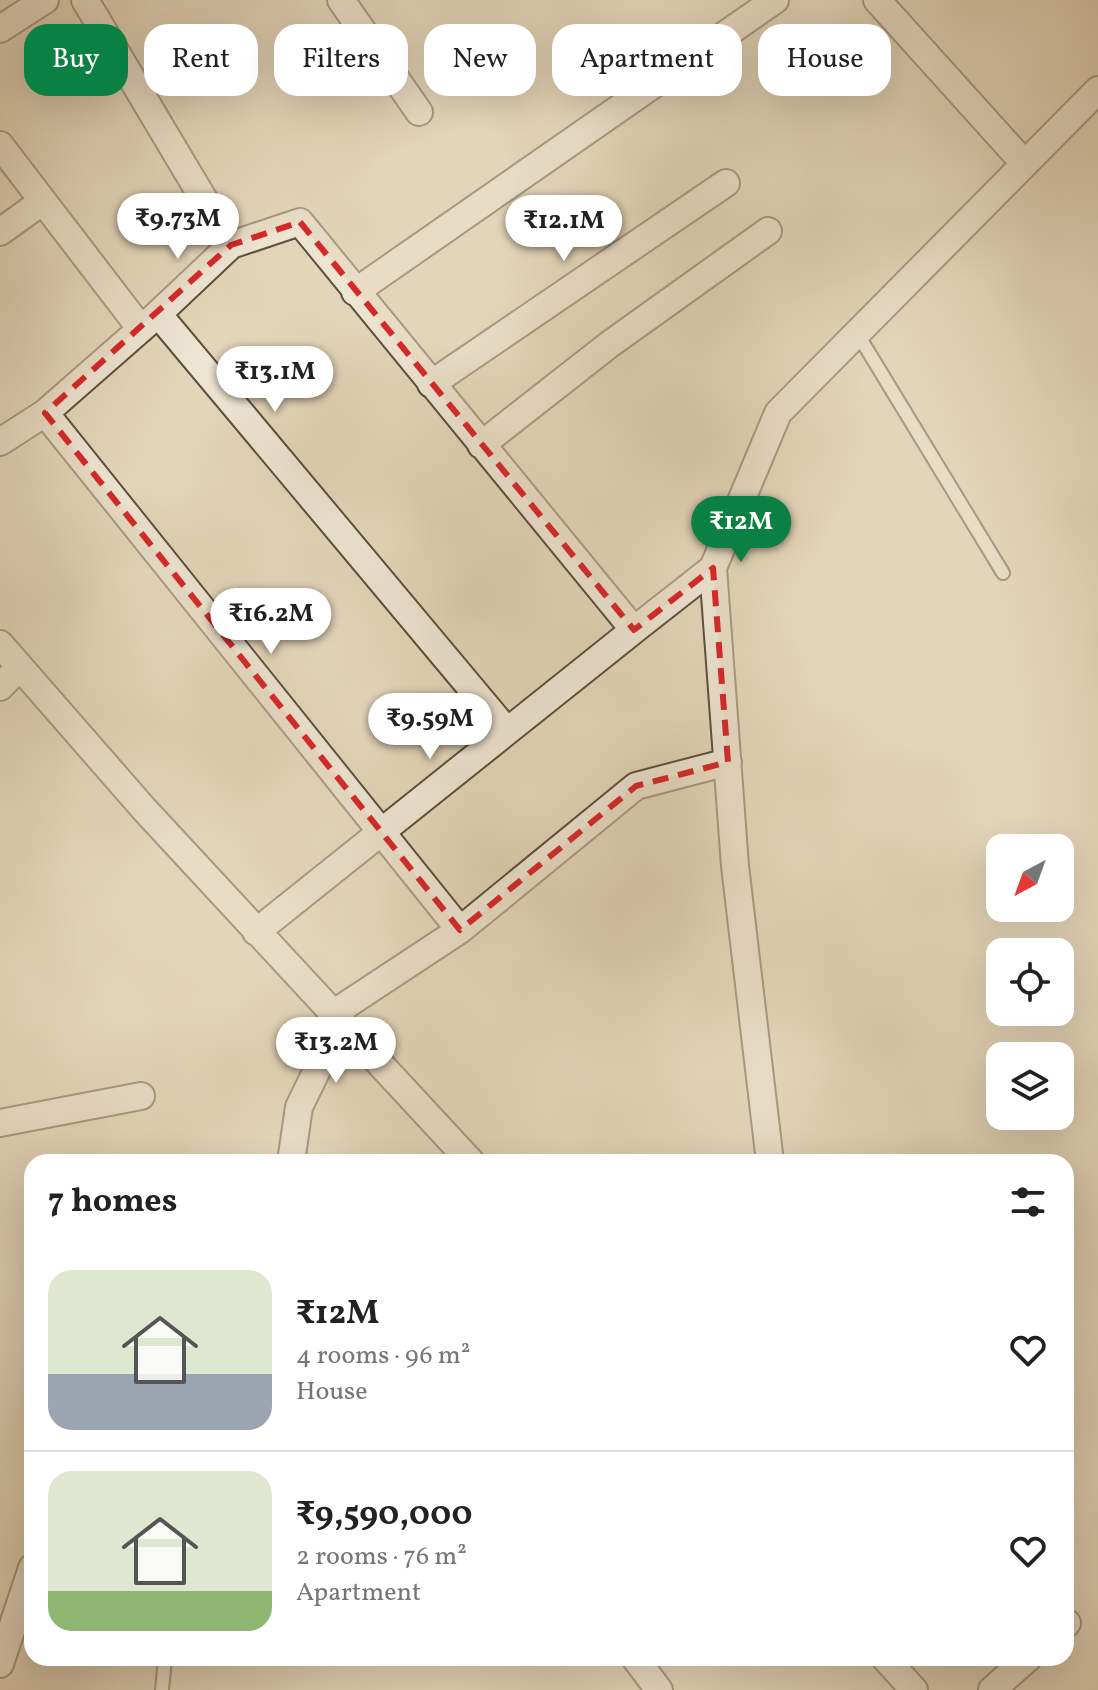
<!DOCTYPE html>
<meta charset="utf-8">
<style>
:root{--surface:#fff;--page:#f2f2f2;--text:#222;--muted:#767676;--line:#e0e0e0;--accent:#0b8043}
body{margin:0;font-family:Vollkorn,serif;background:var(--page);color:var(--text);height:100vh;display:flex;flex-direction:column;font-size:30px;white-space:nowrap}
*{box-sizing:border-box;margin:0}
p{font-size:26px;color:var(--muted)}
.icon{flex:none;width:44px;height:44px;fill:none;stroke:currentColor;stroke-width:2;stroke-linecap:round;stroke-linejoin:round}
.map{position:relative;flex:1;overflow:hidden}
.panel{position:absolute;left:24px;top:1154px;width:1050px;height:512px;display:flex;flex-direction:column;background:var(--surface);border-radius:24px;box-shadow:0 8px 32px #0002}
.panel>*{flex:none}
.top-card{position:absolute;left:24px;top:24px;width:1050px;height:72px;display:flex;gap:16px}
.needle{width:52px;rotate:221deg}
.tools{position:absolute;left:986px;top:834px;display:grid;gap:16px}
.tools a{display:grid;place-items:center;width:88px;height:88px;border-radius:16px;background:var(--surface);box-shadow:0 8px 32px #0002;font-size:40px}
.price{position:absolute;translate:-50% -68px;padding:0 18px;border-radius:28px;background:#fff;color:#222;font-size:26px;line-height:52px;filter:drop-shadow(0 2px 4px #0008)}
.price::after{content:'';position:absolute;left:50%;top:48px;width:24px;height:18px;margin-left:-12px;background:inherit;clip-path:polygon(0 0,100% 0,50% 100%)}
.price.active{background:var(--accent);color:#fff}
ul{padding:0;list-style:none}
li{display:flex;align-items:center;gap:24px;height:200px;padding:0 24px}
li+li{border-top:2px solid var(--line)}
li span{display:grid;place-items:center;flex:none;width:224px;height:160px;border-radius:24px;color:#555}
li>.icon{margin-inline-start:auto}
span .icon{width:96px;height:96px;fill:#fffc;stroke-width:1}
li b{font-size:34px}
h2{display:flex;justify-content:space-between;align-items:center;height:96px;padding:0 24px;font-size:34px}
.chip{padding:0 28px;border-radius:24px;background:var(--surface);box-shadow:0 8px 32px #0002;font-size:28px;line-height:72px}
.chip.active{background:var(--accent);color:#fff}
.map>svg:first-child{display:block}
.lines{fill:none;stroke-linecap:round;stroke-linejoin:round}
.service-casing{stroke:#5d503c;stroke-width:16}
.minor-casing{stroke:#5d503c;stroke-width:30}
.service{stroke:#ede4d2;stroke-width:12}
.minor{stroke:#ede4d2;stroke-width:26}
.marked{fill:none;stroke:#d62828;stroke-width:6;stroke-dasharray:16 10;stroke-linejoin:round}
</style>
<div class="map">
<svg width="1098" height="1690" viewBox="0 0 1098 1690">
<rect width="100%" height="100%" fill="#e3d5b9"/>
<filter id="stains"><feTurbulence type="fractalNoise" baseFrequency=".0025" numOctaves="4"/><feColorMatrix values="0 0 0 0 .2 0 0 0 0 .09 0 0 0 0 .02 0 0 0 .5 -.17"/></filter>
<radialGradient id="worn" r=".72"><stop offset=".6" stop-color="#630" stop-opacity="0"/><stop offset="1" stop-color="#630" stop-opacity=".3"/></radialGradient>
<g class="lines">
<defs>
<path id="service" d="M857,333L1003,573
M162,1690L165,1658"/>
<path id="minor" d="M85,0L231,245L300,222L634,630L713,568
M341,0L419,112
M877,0L1024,163
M0,29L45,0
M0,145L141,329
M0,232L43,201
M355,292L775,0
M158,314L231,245
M431,384L726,183
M45,413L460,930
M0,442L45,413L158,314L507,731
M481,445L610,344L768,231
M0,644L144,809L471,1162
M0,687L20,667
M256,932L634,630
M331,1015L460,930L636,786L728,762
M0,1123L141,1096
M291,1162L299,1107L340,1023
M770,1162L735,866L713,568L778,413L1098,90
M1066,1624L1067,1623
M635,1658L659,1690
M885,1658L914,1690
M0,1664L32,1568
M992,1690L1028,1658"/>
</defs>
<!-- service casing -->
<use href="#service" class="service-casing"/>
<!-- minor casing -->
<use href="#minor" class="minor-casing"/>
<!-- service -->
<use href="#service" class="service"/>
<!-- minor -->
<use href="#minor" class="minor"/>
</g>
<!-- marked area -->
<path d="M0 0H1098V1690H0ZM300,222L634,630L713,568L728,762L636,786L460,930L45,413L231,245Z" fill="#e3d5b9" fill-opacity=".55" fill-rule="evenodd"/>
<path class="marked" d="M300,222L634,630L713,568L728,762L636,786L460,930L45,413L231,245Z"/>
<rect width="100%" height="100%" filter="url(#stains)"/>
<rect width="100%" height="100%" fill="url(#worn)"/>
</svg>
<div class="tools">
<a><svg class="needle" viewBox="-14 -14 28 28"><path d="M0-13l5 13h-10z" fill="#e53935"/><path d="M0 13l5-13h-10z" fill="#767676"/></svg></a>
<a><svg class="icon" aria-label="locate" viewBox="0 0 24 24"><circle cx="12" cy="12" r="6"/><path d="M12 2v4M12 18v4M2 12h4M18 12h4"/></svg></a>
<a><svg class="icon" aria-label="layers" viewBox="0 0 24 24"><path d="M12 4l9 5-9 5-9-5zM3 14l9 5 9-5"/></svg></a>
</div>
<b class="price" style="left:178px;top:261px">₹9.73M</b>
<b class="price" style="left:564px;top:263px">₹12.1M</b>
<b class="price" style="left:275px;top:414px">₹13.1M</b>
<b class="price active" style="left:741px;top:564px">₹12M</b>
<b class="price" style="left:271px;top:656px">₹16.2M</b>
<b class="price" style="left:430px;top:761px">₹9.59M</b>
<b class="price" style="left:336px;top:1085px">₹13.2M</b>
<div class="top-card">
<a class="chip active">Buy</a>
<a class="chip">Rent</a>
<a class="chip">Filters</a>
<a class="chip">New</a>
<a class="chip">Apartment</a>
<a class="chip">House</a>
</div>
<section class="panel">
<h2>7 homes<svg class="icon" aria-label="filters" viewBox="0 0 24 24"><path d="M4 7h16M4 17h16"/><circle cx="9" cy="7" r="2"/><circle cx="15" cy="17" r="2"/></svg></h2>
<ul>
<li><span style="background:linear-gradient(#dfe7d0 65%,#9aa5b1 0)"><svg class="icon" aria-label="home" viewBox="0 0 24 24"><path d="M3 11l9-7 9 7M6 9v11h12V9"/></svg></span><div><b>₹12M</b><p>4 rooms · 96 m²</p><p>House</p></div><svg class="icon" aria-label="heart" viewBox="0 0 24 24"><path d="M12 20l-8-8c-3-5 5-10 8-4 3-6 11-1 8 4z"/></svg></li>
<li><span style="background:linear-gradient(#dfe7d0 75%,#8fb573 0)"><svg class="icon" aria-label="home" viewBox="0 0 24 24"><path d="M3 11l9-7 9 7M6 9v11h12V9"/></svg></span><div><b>₹9,590,000</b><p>2 rooms · 76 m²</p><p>Apartment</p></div><svg class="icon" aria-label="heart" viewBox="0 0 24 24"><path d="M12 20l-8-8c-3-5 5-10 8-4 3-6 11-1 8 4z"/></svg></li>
</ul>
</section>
</div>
